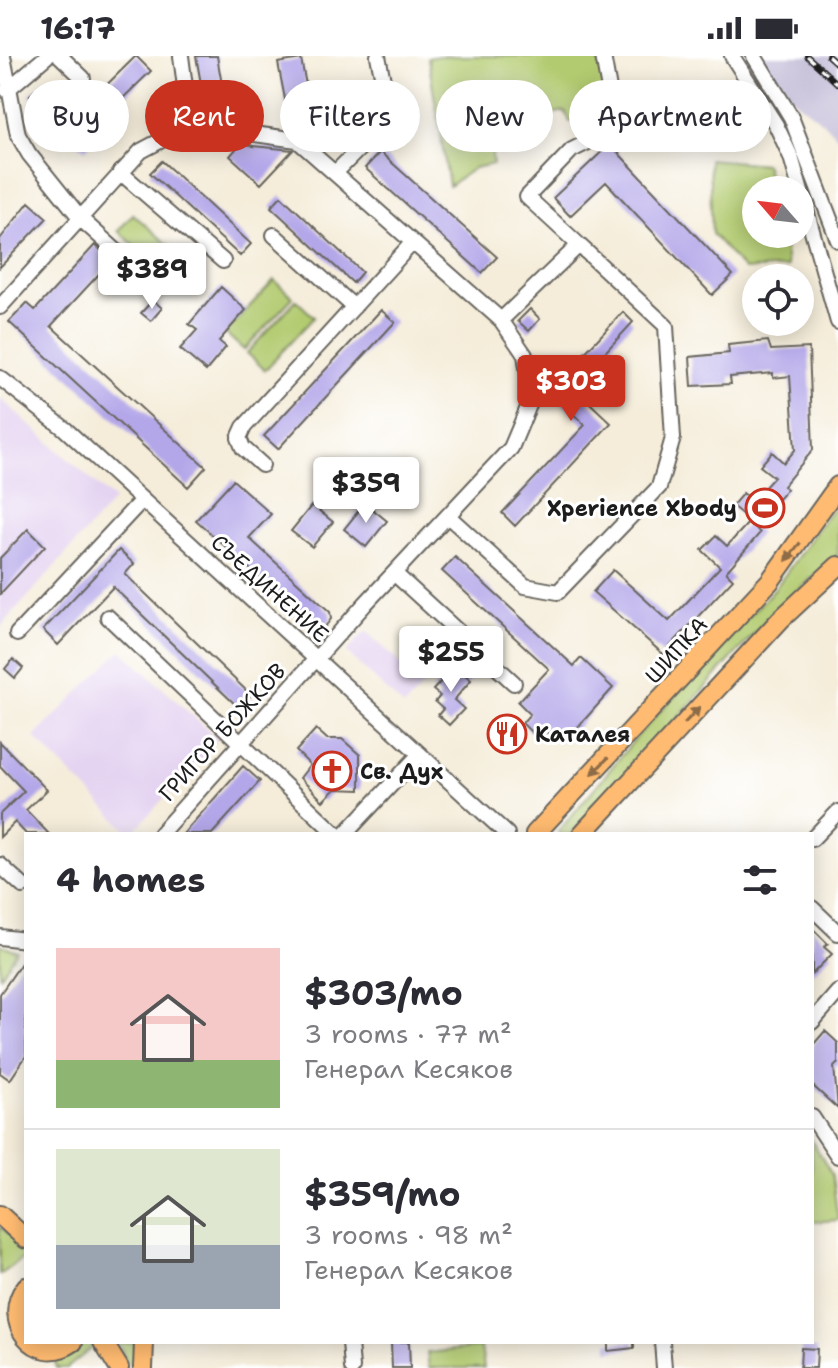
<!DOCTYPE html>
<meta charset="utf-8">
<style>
:root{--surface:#fff;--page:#f7f7f7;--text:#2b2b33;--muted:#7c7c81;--line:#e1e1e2;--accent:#c8321e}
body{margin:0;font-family:"Shantell Sans",sans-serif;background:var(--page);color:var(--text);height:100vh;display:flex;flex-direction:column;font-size:30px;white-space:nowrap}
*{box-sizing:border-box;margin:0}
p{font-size:26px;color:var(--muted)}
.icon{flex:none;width:44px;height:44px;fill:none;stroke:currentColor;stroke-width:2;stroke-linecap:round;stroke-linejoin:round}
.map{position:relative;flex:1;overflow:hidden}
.side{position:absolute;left:24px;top:776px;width:790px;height:512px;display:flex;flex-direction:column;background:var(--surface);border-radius:0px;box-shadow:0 4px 20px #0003}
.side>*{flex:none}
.guide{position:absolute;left:24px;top:24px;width:790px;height:72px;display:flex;gap:16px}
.needle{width:52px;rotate:298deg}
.controls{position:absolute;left:742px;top:120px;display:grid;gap:16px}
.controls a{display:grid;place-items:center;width:72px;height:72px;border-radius:50%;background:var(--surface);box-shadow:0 4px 20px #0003;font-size:40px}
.price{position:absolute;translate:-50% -68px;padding:0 18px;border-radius:8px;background:#fff;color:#222;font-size:26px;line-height:52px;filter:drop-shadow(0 2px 4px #0008)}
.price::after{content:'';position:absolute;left:50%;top:48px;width:24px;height:18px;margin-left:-12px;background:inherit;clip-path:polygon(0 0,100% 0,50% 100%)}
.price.on{background:var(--accent);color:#fff}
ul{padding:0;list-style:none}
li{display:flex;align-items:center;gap:24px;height:200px;padding:0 32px}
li+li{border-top:2px solid var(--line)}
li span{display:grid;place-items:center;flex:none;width:224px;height:160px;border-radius:0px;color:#555}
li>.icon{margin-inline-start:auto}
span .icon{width:96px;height:96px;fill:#fffc;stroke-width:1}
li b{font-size:34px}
h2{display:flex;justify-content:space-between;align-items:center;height:96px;padding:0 32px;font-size:34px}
.chip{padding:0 28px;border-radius:36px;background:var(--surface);box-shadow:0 4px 20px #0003;font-size:28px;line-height:72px}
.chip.on{background:var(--accent);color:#fff}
.status{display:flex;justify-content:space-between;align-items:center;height:56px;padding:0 40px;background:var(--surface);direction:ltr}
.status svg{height:22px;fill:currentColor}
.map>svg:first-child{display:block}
.built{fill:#e4d3f1}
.industrial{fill:#c6c0d9}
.green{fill:#b2cb70;stroke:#677446;stroke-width:2}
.building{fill:#b4a7e9}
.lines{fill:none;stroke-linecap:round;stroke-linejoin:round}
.minor-casing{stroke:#68655e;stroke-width:18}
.major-casing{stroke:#68655e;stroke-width:22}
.minor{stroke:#fff;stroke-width:14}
.major{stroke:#ffbb71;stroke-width:18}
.rail-casing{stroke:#1c1c1c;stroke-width:6}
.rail{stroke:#fff;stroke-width:3;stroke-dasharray:9;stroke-linecap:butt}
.oneway{fill:#8e6c46}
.labels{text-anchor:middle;stroke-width:6;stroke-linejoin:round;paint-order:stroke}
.poi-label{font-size:22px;font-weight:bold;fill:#1c1c1c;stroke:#fff;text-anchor:start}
.street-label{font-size:22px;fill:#1c1c1c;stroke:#fff}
</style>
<div class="status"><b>16:17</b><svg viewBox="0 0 49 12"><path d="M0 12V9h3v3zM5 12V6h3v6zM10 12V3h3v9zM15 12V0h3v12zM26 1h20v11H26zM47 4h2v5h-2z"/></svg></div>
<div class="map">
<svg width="838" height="1312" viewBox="0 0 838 1312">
<rect width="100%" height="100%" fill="#fff"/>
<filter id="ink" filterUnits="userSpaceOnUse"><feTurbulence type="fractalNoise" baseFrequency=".0125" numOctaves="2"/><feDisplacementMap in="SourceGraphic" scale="16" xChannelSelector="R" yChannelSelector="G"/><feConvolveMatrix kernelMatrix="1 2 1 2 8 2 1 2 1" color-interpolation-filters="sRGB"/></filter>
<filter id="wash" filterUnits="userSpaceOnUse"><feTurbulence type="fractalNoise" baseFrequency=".006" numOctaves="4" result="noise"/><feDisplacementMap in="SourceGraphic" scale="32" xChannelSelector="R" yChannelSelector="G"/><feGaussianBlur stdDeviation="1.8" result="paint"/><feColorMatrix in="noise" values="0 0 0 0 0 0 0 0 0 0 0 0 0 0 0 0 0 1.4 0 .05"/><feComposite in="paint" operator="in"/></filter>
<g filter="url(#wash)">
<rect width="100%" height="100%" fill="#f5edda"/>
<!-- built -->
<path class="built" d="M0,342L114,444L0,572Z
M366,575L424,629L404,651L346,596Z
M121,594L218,683L131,778L34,681Z"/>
<!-- industrial -->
<path class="industrial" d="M739,0H838V81L826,69Z"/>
<!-- green -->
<path class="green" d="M439,0H598L613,71L587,84L584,65L570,66L565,55L489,72L493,108L474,112L449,130L428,2Z
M709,103L765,108L773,134H756V178H783L787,211L744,214L712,178Z
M133,158L179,198L164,215L118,175Z
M274,224L293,241L244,294L225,277Z
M296,244L314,261L265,314L247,297Z
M838,445V498L771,559L572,778H560L558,776L641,676L776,531Z
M0,888L17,895L0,920Z
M812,1085L832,1119L838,1164L812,1166Z
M0,1171L26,1192V1200L0,1219Z
M81,1286L98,1287L67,1312H56L55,1305Z
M138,1286L137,1312H131L118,1287Z
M481,1291L484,1312H429L427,1297Z"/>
<g id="blocks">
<!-- building -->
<path class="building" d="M136,0L151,15L88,76L95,84L85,94L30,39L42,28L74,61Z
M196,0H217L227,58L207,61Z
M301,3L312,60L289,64L278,7Z
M242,86L253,90L293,94L261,128L230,100Z
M610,88L733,219L712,239L606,126L570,160L553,142Z
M380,96L497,201L482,217L365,112Z
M162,105L251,188L240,200L150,117Z
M281,140L362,216L353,227L271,151Z
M29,146L47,162L0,211V183Z
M95,189L112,204L51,270L206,411L188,431L9,266L27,247L35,254Z
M221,231L246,254L219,285L226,291L206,315L180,293L197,274L189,268Z
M153,244L162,252L151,265L141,257Z
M530,253L540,263L529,275L518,265Z
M381,254L395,266L278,393L264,380Z
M623,256L633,266L573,331L611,367L515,470L502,457L585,369L549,335Z
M768,285L771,294L809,292L813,394L783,430L787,433L754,470L760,477L726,516L733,523L663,598L593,536L613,514L669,565L720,511L702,494L716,480L727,490L750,465L732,450L743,437L752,445L774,421L760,410L772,396L784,407L795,394L790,320L773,322V317L730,321L731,328L692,330L690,301L729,297L728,289Z
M233,424L271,458L249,482L330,556L331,563L324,572L317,574L196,464Z
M365,447L387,465L366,491L344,473Z
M312,449L333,466L312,491L291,475Z
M28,473L45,490L0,538V502Z
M119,494L134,508L125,518L251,639L239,652L113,531L58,589L43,574Z
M455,501L574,610L581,602L613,632L568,682L558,685L544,674L537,682L522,667L530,658L518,646L549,613L442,515Z
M13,603L23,612L15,622L5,613Z
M455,610L471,624L454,644L464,653L449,669L438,659L443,653L435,646L440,640L433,634Z
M316,673L327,683H342L360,699V734L335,733L323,745L300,722L310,709L296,695Z
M0,686L47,734L26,754L49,778H26L15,766L0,781V758L24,735L0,710Z
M243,710L260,725L212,778H183Z
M812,872L828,888L824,891L832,898L812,918Z
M26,900V1000L10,1024L0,1017V938Z
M825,975L838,987V1007L834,1011L838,1053L812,1029V990Z
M391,1286H409L410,1312H392Z
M608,1286H634V1292L608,1295Z
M801,1292L817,1293L816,1312H800Z"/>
</g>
</g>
<g filter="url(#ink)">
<use href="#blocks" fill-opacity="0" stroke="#68655e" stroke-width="2"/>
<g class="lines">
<defs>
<path id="minor" d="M3,0L18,79L29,98L82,164L155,230
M60,0L83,22
M181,0L190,69
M732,0L776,69L791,101L838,266
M754,0L791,61L838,184
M7,34L47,0
M120,116L223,205
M335,117L368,84L387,44L378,0
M274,179L354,251
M0,251L141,95L190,69L297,84L501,264L525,299L532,342L511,392L365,548L160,778
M501,264L579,189L527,141L572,94L616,72L603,0
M0,322L65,373L507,778
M262,409L243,392L239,382L244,371L413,186
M448,460L525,530L558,536L659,431L673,382L666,270L579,189
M394,517L514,627
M108,561L336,778
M17,578L142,444
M345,778L420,698
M812,783L838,756
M0,809L23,830
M812,852L838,877
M0,881L26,884
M812,966L838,936
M812,1061L838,1100
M350,1286L352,1312
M662,1286L664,1312"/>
<path id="major" d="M535,778L770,525L838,430
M582,778L781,563L838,510
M0,1159L26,1183
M26,1231C0,1264 36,1312 73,1286
M103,1286L119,1312
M143,1312L144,1286"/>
</defs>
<!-- minor casing -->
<use href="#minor" class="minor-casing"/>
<!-- major casing -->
<use href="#major" class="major-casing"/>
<!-- minor -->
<use href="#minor" class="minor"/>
<!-- major -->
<use href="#major" class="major"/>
<defs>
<path id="rail" d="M807,0L838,28
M828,0L838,9"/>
</defs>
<!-- rail casing -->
<use href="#rail" class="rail-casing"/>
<!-- rail -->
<use href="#rail" class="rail"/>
</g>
<!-- one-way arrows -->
<defs><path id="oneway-solid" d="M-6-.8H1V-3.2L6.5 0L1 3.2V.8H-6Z" transform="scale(2)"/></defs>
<g class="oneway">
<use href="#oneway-solid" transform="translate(793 496) rotate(128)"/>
<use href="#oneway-solid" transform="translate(692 659) rotate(-47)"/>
<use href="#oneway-solid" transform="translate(600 710) rotate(134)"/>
</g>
</g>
<!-- icons -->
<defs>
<symbol id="stadium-ring" viewBox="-11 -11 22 22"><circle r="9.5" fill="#fff" stroke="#c8321e" stroke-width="1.5"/><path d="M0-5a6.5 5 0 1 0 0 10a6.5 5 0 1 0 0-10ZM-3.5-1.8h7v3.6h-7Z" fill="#c8321e"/></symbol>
<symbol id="restaurant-ring" viewBox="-11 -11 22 22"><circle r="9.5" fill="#fff" stroke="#c8321e" stroke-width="1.5"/><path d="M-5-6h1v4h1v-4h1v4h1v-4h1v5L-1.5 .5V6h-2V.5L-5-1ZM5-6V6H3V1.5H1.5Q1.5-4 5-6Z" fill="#c8321e"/></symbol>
<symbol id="church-ring" viewBox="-11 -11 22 22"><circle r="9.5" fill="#fff" stroke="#c8321e" stroke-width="1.5"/><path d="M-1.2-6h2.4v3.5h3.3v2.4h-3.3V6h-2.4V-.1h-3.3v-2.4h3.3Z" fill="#c8321e"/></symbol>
</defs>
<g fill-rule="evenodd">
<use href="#stadium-ring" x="743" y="430" width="44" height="44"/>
<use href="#restaurant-ring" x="485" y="656" width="44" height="44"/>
<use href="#church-ring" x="310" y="693" width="44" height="44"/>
</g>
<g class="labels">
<!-- poi labels -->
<g class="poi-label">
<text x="737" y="460" text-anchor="end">Xperience Xbody</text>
<text x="535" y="686">Каталея</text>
<text x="360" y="723">Св. Дух</text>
</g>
<!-- street labels -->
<g class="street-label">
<text transform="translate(270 532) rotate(42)" y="8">СЪЕДИНЕНИЕ</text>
<text transform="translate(676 594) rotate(-48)" y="8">ШИПКА</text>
<text transform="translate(222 676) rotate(-48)" y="8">ГРИГОР БОЖКОВ</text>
</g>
</g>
</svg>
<div class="controls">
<a><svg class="needle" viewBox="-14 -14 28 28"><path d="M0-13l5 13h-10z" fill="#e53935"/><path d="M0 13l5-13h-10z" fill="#7c7c81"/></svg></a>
<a><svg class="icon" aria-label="locate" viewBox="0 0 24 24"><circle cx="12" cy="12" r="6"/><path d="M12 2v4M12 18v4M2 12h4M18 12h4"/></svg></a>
</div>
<b class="price" style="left:152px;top:255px">$389</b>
<b class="price on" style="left:571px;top:367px">$303</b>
<b class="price" style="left:366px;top:469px">$359</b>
<b class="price" style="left:451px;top:638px">$255</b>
<div class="guide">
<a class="chip">Buy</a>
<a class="chip on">Rent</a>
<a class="chip">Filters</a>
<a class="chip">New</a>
<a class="chip">Apartment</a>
</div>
<section class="side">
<h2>4 homes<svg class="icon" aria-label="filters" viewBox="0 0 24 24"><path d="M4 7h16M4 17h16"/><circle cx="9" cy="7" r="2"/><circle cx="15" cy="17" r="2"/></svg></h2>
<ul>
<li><span style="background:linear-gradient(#f6c9c9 70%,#8fb573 0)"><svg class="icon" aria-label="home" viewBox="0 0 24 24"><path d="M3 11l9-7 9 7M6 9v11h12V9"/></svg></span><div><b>$303/mo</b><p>3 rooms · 77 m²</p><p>Генерал Кесяков</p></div></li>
<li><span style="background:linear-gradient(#dfe7d0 60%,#9aa5b1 0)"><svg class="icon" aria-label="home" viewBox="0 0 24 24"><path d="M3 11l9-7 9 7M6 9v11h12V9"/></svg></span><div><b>$359/mo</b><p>3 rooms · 98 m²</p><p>Генерал Кесяков</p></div></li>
</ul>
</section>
</div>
